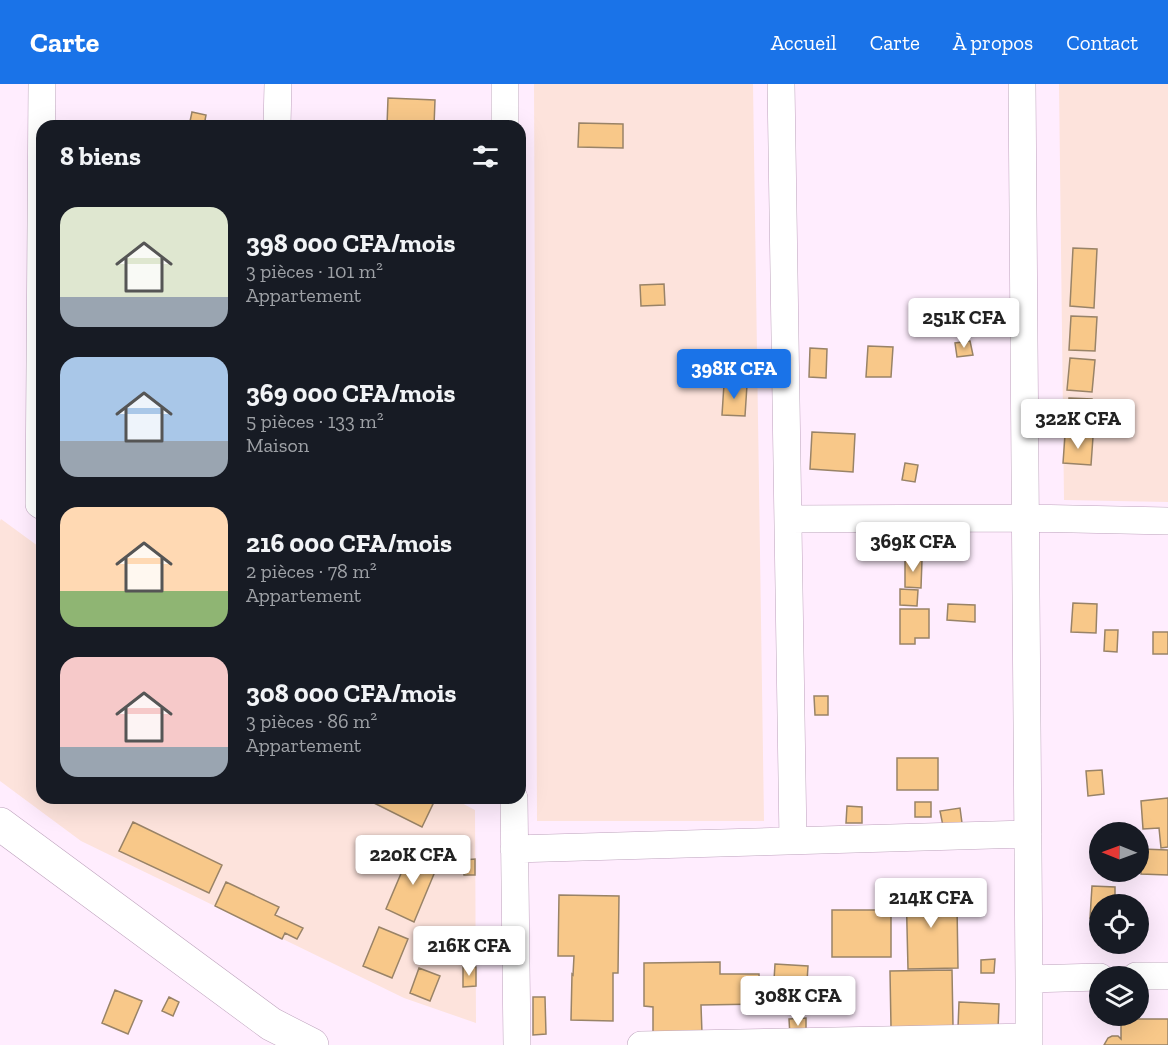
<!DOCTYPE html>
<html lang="fr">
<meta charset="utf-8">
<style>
:root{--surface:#171b24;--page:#242831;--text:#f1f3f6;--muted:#9ea1a6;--accent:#1a73e8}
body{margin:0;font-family:"Zilla Slab",serif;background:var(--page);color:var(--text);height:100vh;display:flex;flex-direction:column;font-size:22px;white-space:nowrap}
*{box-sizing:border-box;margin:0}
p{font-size:20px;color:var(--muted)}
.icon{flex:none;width:33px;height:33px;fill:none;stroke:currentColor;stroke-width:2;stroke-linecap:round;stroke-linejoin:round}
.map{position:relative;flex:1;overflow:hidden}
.drawer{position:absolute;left:36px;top:36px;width:490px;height:684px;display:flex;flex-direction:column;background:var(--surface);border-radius:18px;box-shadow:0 6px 24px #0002}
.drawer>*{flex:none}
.needle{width:39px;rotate:271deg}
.controls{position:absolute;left:1089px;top:738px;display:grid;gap:12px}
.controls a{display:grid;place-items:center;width:60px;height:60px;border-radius:50%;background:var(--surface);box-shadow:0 6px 24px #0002;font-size:30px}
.price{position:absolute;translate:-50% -51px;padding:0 14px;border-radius:6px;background:#fff;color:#222;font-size:20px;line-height:39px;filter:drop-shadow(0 2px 3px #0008)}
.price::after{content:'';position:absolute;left:50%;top:36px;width:18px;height:14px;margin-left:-9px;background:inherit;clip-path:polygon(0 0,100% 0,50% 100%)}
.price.active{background:var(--accent);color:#fff}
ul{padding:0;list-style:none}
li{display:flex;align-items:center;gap:18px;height:150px;padding:0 24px}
li span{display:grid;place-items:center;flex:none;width:168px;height:120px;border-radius:18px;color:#555}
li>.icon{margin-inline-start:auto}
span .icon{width:72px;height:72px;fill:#fffc;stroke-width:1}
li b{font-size:26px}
h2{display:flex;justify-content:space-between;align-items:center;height:72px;padding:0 24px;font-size:26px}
header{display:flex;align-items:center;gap:36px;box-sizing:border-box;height:84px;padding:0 30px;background:var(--accent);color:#fff}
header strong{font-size:28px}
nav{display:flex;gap:33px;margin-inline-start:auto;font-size:21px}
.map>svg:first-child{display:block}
.commercial{fill:#fde3dc}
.building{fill:#f8c889;stroke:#998367;stroke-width:1.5}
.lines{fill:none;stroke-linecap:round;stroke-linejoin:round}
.minor-casing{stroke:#bea3bd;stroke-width:28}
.major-casing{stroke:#bea3bd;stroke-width:34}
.minor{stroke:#fff;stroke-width:27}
.major{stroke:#fff;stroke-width:33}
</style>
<header>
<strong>Carte</strong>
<nav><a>Accueil</a><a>Carte</a><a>À propos</a><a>Contact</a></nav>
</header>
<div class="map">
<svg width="1168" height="961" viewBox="0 0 1168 961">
<rect width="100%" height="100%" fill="#ffedfe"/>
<!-- commercial -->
<path class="commercial" d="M534,0H753L764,737H537Z
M1059,0H1168V418L1064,416Z
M1,435L42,465V714H452L475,726L476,939L404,914L81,757L0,697V437Z"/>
<!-- building -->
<path class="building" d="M388,14L435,16L434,42H387Z
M192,28L206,31L204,42H189Z
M579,39L623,40V64L578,63Z
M1073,164L1097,165L1094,224L1070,222Z
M664,200L665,221L641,222L640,201Z
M1071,232L1097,233L1095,267L1069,266Z
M970,257L973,271L957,273L955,259Z
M868,262L893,263L891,293H866Z
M810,264L827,265L826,294L809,293Z
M1070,274L1095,276L1092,308L1067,306Z
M724,300L747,301L745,332L722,331Z
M1069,314L1092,315L1090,346L1067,344Z
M812,348L855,350L853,388L810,385Z
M1065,351L1093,353L1091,381L1063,379Z
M905,379L918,381L915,398L902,396Z
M905,475L922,476L921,504L905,503Z
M900,505L918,506L917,522L900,521Z
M1073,519L1097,520L1096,549L1071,548Z
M948,520L975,521V538L947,536Z
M900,525H929V554H915V560H900Z
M1105,546H1118L1117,568L1104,567Z
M1153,548H1168V570H1153Z
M814,612H828V631H815Z
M897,674H938V706H897Z
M1102,686L1104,710L1088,712L1086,687Z
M364,714H422L433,720L422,743Z
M1168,714V763L1161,764L1159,744L1143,745L1141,717Z
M915,718H931V733H915Z
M847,722L862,723V739H846Z
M960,724L962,739L943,742L940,727Z
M133,738L222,781L209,809L119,767Z
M1142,765L1168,766V791L1141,790Z
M411,766L439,778L414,838L386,825Z
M475,775V791H464L463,776Z
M226,798L279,823L275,831L303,844L297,855L285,849L282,855L215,822Z
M906,801H940L941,821H957L958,884L908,885Z
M1092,802L1115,803V820H1100V834H1090Z
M559,811L619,812L618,889H613V937L571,936L572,890L573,891L574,872H558Z
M832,826H891V873H832Z
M379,843L408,855L392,894L363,882Z
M995,875L994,889H981V876Z
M720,878V890H759L760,920L701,921L702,950L653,951V923L644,922V879Z
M775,880L808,882L806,914L773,912Z
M463,883H476V902L463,903Z
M419,884L440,892L430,917L410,909Z
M952,886L953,942L891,943L890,887Z
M115,906L142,917L128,950L102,939Z
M169,913L179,918L173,932L162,927Z
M533,913H545L546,950L533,951Z
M959,918L999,920L998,946L958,944Z
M806,934V952H790L789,935Z
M1121,935H1168V961H1104L1108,954L1112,952H1118L1121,955Z"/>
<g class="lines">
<defs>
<path id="minor" d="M42,0L39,420L42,422
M505,0V42
M781,0L793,757
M1022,0L1029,895V961
M277,42L278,0
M788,435L1026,434L1168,437
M514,714L517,961
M514,765L1028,750
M1136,892H1168
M1029,895L1100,893
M641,961L1029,953"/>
<path id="major" d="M0,740L271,940L312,961"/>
</defs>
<!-- minor casing -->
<use href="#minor" class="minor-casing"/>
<!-- major casing -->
<use href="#major" class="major-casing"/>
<!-- minor -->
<use href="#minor" class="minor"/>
<!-- major -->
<use href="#major" class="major"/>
</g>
</svg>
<div class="controls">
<a><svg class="needle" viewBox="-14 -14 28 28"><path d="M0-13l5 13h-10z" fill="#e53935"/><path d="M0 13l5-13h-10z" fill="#9ea1a6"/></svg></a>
<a><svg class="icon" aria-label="locate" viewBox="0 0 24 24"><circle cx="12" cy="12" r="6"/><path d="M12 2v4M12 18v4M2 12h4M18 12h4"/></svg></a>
<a><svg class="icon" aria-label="layers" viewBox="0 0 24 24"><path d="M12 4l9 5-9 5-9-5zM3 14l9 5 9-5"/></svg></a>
</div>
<b class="price" style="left:964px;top:265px">251K CFA</b>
<b class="price active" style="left:734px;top:316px">398K CFA</b>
<b class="price" style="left:1078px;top:366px">322K CFA</b>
<b class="price" style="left:913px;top:489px">369K CFA</b>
<b class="price" style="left:413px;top:802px">220K CFA</b>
<b class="price" style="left:931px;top:845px">214K CFA</b>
<b class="price" style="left:469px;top:893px">216K CFA</b>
<b class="price" style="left:798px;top:943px">308K CFA</b>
<section class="drawer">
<h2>8 biens<svg class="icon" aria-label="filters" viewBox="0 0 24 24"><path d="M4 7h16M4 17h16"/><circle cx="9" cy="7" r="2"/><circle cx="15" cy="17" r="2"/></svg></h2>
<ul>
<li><span style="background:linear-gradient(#dfe7d0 75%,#9aa5b1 0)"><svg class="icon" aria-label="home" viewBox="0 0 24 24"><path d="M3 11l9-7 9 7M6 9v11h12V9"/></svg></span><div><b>398 000 CFA/mois</b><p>3 pièces · 101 m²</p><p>Appartement</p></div></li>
<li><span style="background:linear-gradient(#a9c7e8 70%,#9aa5b1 0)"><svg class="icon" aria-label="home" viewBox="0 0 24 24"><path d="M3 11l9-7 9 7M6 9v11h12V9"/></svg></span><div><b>369 000 CFA/mois</b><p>5 pièces · 133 m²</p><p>Maison</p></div></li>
<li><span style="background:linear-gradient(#ffd9b3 70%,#8fb573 0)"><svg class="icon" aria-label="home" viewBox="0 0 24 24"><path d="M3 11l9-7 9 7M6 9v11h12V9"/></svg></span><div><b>216 000 CFA/mois</b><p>2 pièces · 78 m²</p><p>Appartement</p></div></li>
<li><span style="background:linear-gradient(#f6c9c9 75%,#9aa5b1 0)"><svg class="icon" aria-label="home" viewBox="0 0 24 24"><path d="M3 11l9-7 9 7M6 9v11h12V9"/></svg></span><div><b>308 000 CFA/mois</b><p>3 pièces · 86 m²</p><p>Appartement</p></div></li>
</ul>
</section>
</div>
